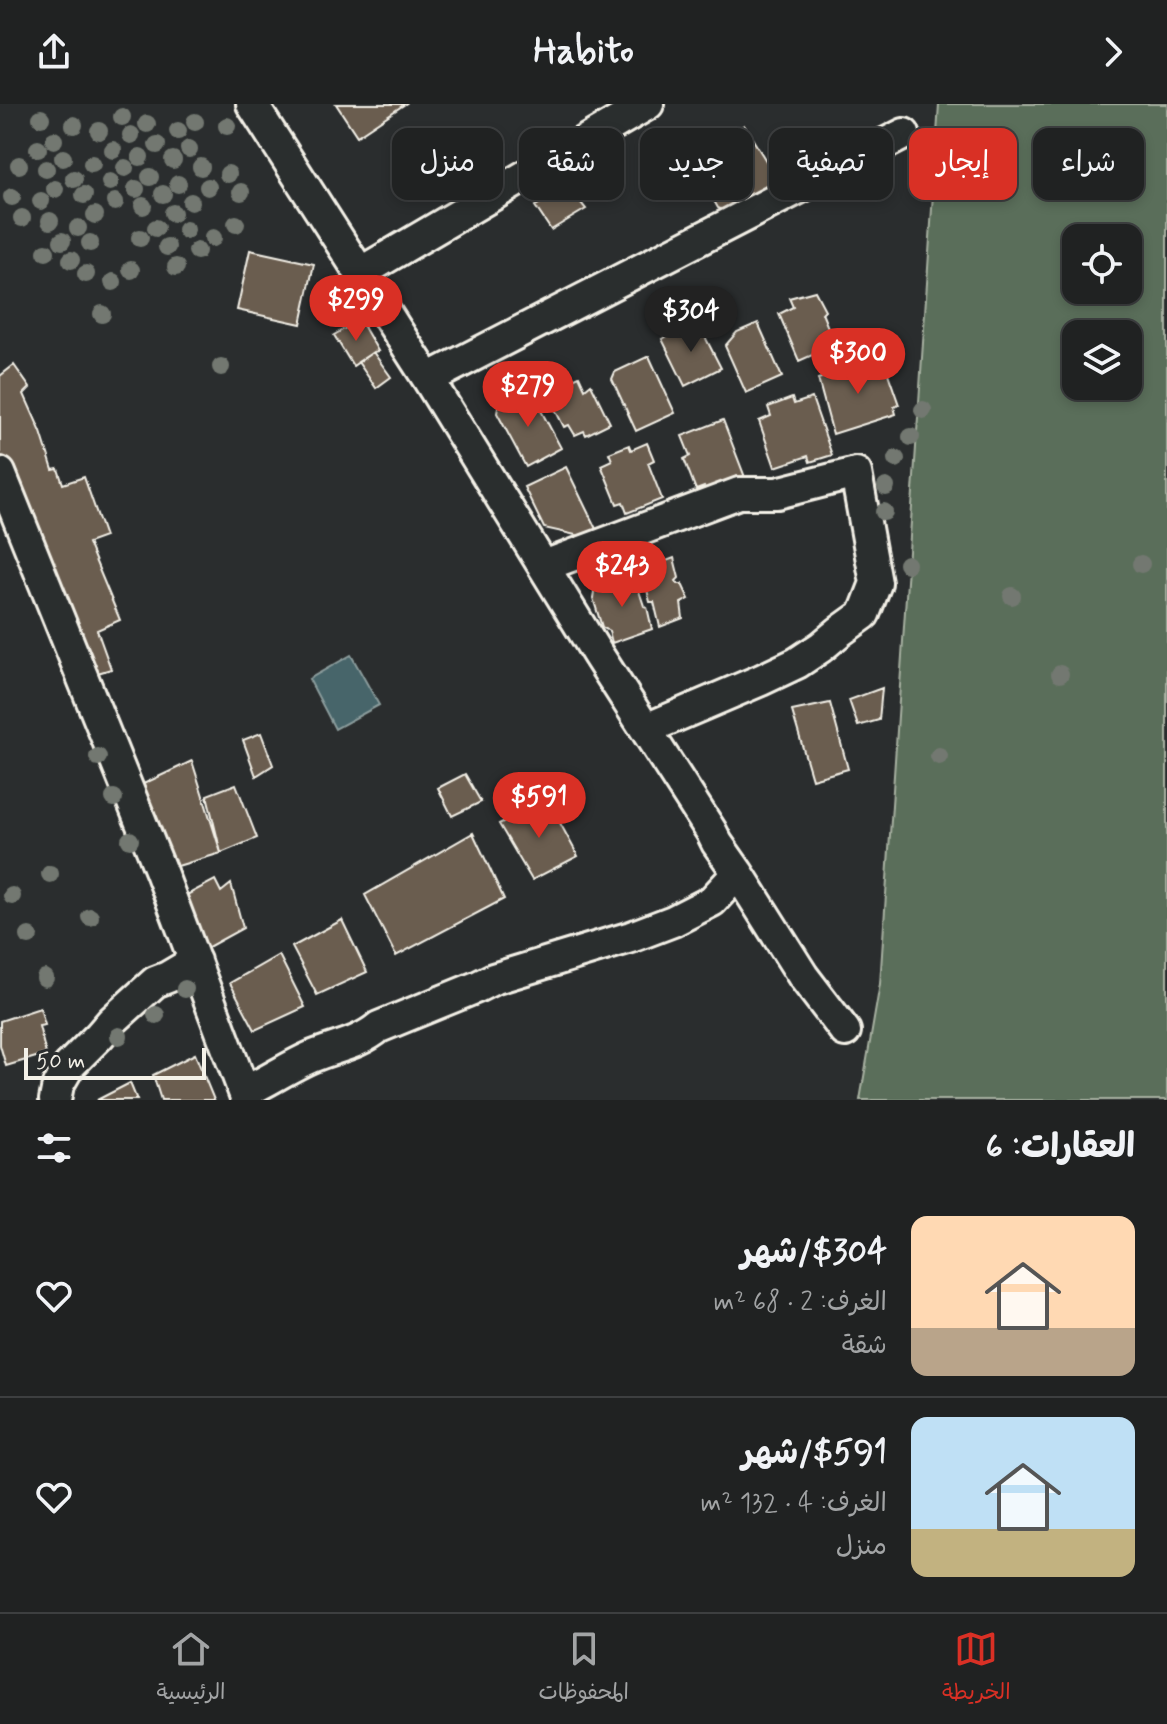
<!DOCTYPE html>
<html lang="ar">
<meta charset="utf-8">
<style>
:root{--surface:#202222;--page:#282a2a;--text:#f1f3f6;--muted:#a2a4a5;--line:#3d3f40;--accent:#d93025}
body{margin:0;font-family:Mynerve,"Playpen Sans Arabic",sans-serif;background:var(--page);color:var(--text);direction:rtl;height:100vh;display:flex;flex-direction:column;font-size:30px;white-space:nowrap}
*{box-sizing:border-box;margin:0}
p{font-size:26px;color:var(--muted)}
.icon{flex:none;width:44px;height:44px;fill:none;stroke:currentColor;stroke-width:2;stroke-linecap:round;stroke-linejoin:round}
.map{position:relative;height:996px;overflow:hidden;direction:ltr}
.panel{display:flex;flex-direction:column;background:var(--surface);flex:1}
.panel>*{flex:none}
.banner{position:absolute;left:24px;top:24px;width:1120px;height:72px;direction:rtl;display:flex;gap:16px}
.tools{position:absolute;left:1062px;top:120px;display:grid;gap:16px}
.tools a{display:grid;place-items:center;width:80px;height:80px;border-radius:16px;background:var(--surface);box-shadow:0 4px 12px #0003,0 0 0 2px var(--line);font-size:40px}
.scale{position:absolute;left:24px;bottom:20px;width:182px;box-sizing:border-box;padding-left:8px;border:4px solid #f4f1e8;border-top:0;font-size:22px;line-height:28px;white-space:nowrap;color:#f4f1e8;-webkit-text-stroke:6px #2a2d2e;paint-order:stroke}
.price{position:absolute;translate:-50% -68px;padding:0 18px;border-radius:28px;background:var(--accent);color:#fff;font-size:26px;line-height:52px;filter:drop-shadow(0 2px 4px #0008)}
.price::after{content:'';position:absolute;left:50%;top:48px;width:24px;height:18px;margin-left:-12px;background:inherit;clip-path:polygon(0 0,100% 0,50% 100%)}
.price.current{background:#222;color:#fff}
ul{padding:0;list-style:none}
li{display:flex;align-items:center;gap:24px;height:200px;padding:0 32px}
li+li{border-top:2px solid var(--line)}
li span{display:grid;place-items:center;flex:none;width:224px;height:160px;border-radius:16px;color:#555}
li>.icon{margin-inline-start:auto}
span .icon{width:96px;height:96px;fill:#fffc;stroke-width:1}
li b{font-size:34px}
h2{display:flex;justify-content:space-between;align-items:center;height:96px;padding:0 32px;font-size:34px}
.pill{padding:0 28px;border-radius:16px;background:var(--surface);box-shadow:0 4px 12px #0003,0 0 0 2px var(--line);font-size:28px;line-height:72px}
.pill.current{background:var(--accent);color:#fff}
header{display:flex;justify-content:space-between;align-items:center;height:104px;padding:0 32px;background:var(--surface);font-size:36px;font-weight:800}
.menu{display:flex;justify-content:space-around;align-items:center;height:112px;border-top:2px solid var(--line);background:var(--surface);font-size:22px;color:var(--muted)}
.menu a{display:grid;justify-items:center;gap:4px}
.menu .current{color:var(--accent)}
.map>svg:first-child{display:block}
.green{fill:#5a6e5a;stroke:#a7b0a1;stroke-width:2;fill-rule:evenodd}
.water{fill:#47656b;stroke:#8c9d9d;stroke-width:2}
.building{fill:#6a5d50;stroke:#f4f1e8;stroke-width:2}
.lines{fill:none;stroke-linecap:round;stroke-linejoin:round}
.minor-casing{stroke:#f4f1e8;stroke-width:36}
.minor{stroke:#2a2d2e;stroke-width:30}
.tree{fill:#737871}
</style>
<header><svg class="icon" aria-label="forward" viewBox="0 0 24 24"><path d="M9 5l7 7-7 7"/></svg>Habito<svg class="icon" aria-label="share" viewBox="0 0 24 24"><path d="M12 15V3M7 8l5-5 5 5M5 13v7h14v-7"/></svg></header>
<div class="map">
<svg width="1167" height="996" viewBox="0 0 1167 996">
<rect width="100%" height="100%" fill="#2a2d2e"/>
<filter id="ink" filterUnits="userSpaceOnUse"><feTurbulence type="fractalNoise" baseFrequency=".0125" numOctaves="2"/><feDisplacementMap in="SourceGraphic" scale="16" xChannelSelector="R" yChannelSelector="G"/><feConvolveMatrix kernelMatrix="1 2 1 2 8 2 1 2 1" color-interpolation-filters="sRGB"/></filter>
<g filter="url(#ink)">
<!-- green -->
<path class="green" d="M939,0H1167V996H860L880,880ZM1076,134H1128V186H1076ZM1076,230H1128V282H1076Z"/>
<!-- water -->
<path class="water" d="M351,551L379,601L335,625L309,575Z"/>
<!-- building -->
<path class="building" d="M336,0H405L357,32Z
M744,21L774,70L777,80L728,108L718,104L690,54Z
M569,84L586,105L551,126L535,102Z
M250,146L314,160L301,220L237,206Z
M815,187L825,206L822,209L835,241L799,257L779,210L793,203L789,194Z
M360,216L378,247L373,248L353,262L334,231Z
M697,217L721,264L685,282L662,235Z
M758,219L782,273L746,289L725,242L737,228Z
M373,248L391,273L376,284L358,258Z
M649,252L675,309L636,327L612,275L615,268Z
M872,258L885,261L899,301L894,303L896,310L833,330L818,275Z
M14,261L30,284L24,290L41,328L53,366L58,365L63,380L84,373L105,433L88,439L120,516L97,526L111,565L91,571L0,351V272Z
M579,272L585,285L591,280L610,319L586,331L584,327L575,331L569,321L564,323L546,288Z
M521,290L537,299L561,344L526,363L497,309L499,298Z
M792,294L794,300L812,294L832,351L810,358L808,352L775,363L759,317L771,312L768,303Z
M723,316L746,376L707,392L704,383L696,386L684,355L690,352L682,332Z
M647,339L654,356L648,359L662,395L627,409L623,398L617,400L601,361L612,356L609,349L629,341L631,346Z
M566,363L596,425L589,434L544,424L524,383Z
M674,454L679,474L676,477L678,480H682L689,495L681,499L683,514L660,523L654,498H650L644,474L664,467L661,459Z
M634,472L644,502L647,503L652,525L612,539L609,527L602,523L593,494L595,482Z
M882,584L879,616L858,622L849,596Z
M830,599L848,665L812,675L792,607Z
M261,629L273,661L256,672L243,636Z
M192,657L221,749L171,764L141,681Z
M465,670L481,698L452,712L438,684Z
M236,680L257,734L221,749L207,691Z
M547,695L578,752L532,776L499,720Z
M473,729L504,795L396,852L365,791Z
M215,776L221,788L231,780L243,824L201,847L181,794Z
M342,816L367,868L317,891L292,843Z
M279,851L305,903L255,926L230,879Z
M40,904L45,921L39,922L46,950L6,962L0,941V917Z
M195,950L214,996H161L153,971Z
M130,979L137,996H97Z"/>
<g class="lines">
<defs>
<path id="minor" d="M360,169L648,0
M428,275L904,30
M0,369L161,768L247,996
M544,462L739,389H777L856,369L876,479L864,510L839,528L821,543L797,559L761,576L646,625
M738,769L803,872L845,927
M244,988C267,978 288,963 311,953C334,943 359,940 379,923L477,883L493,875L631,833L673,817L712,797L738,769L717,739L711,727L598,551L428,275L252,0
M55,996L58,981L69,962L99,932L112,917L155,878L168,873L195,857"/>
</defs>
<!-- minor casing -->
<use href="#minor" class="minor-casing"/>
<!-- minor -->
<use href="#minor" class="minor"/>
</g>
<!-- trees -->
<g class="tree">
<circle cx="122" cy="13" r="9"/>
<circle cx="41" cy="14" r="9"/>
<circle cx="195" cy="18" r="9"/>
<circle cx="147" cy="20" r="9"/>
<circle cx="74" cy="21" r="9"/>
<circle cx="227" cy="22" r="9"/>
<circle cx="99" cy="27" r="9"/>
<circle cx="178" cy="27" r="9"/>
<circle cx="131" cy="31" r="9"/>
<circle cx="54" cy="36" r="9"/>
<circle cx="157" cy="41" r="9"/>
<circle cx="38" cy="45" r="9"/>
<circle cx="189" cy="45" r="9"/>
<circle cx="113" cy="46" r="9"/>
<circle cx="140" cy="53" r="9"/>
<circle cx="63" cy="54" r="9"/>
<circle cx="173" cy="56" r="9"/>
<circle cx="92" cy="60" r="9"/>
<circle cx="19" cy="61" r="9"/>
<circle cx="201" cy="63" r="9"/>
<circle cx="125" cy="64" r="9"/>
<circle cx="46" cy="65" r="9"/>
<circle cx="228" cy="70" r="9"/>
<circle cx="150" cy="73" r="9"/>
<circle cx="74" cy="75" r="9"/>
<circle cx="110" cy="78" r="9"/>
<circle cx="178" cy="80" r="9"/>
<circle cx="208" cy="83" r="9"/>
<circle cx="55" cy="85" r="9"/>
<circle cx="136" cy="85" r="9"/>
<circle cx="241" cy="88" r="9"/>
<circle cx="163" cy="90" r="9"/>
<circle cx="84" cy="91" r="9"/>
<circle cx="12" cy="93" r="9"/>
<circle cx="41" cy="97" r="9"/>
<circle cx="115" cy="98" r="9"/>
<circle cx="191" cy="98" r="9"/>
<circle cx="143" cy="102" r="9"/>
<circle cx="173" cy="109" r="9"/>
<circle cx="95" cy="111" r="9"/>
<circle cx="22" cy="114" r="9"/>
<circle cx="50" cy="117" r="9"/>
<circle cx="236" cy="120" r="9"/>
<circle cx="78" cy="124" r="9"/>
<circle cx="156" cy="124" r="9"/>
<circle cx="186" cy="126" r="9"/>
<circle cx="140" cy="134" r="9"/>
<circle cx="213" cy="134" r="9"/>
<circle cx="62" cy="137" r="9"/>
<circle cx="90" cy="139" r="9"/>
<circle cx="167" cy="143" r="9"/>
<circle cx="197" cy="147" r="9"/>
<circle cx="46" cy="148" r="9"/>
<circle cx="71" cy="156" r="9"/>
<circle cx="176" cy="163" r="9"/>
<circle cx="131" cy="166" r="9"/>
<circle cx="86" cy="170" r="9"/>
<circle cx="113" cy="178" r="9"/>
<circle cx="102" cy="210" r="9"/>
<circle cx="221" cy="263" r="9"/>
<circle cx="923" cy="306" r="9"/>
<circle cx="911" cy="333" r="9"/>
<circle cx="896" cy="355" r="9"/>
<circle cx="886" cy="383" r="9"/>
<circle cx="884" cy="408" r="9"/>
<circle cx="907" cy="460" r="9"/>
<circle cx="1141" cy="460" r="9"/>
<circle cx="1012" cy="492" r="9"/>
<circle cx="1060" cy="570" r="9"/>
<circle cx="939" cy="652" r="9"/>
<circle cx="98" cy="653" r="9"/>
<circle cx="114" cy="694" r="9"/>
<circle cx="130" cy="736" r="9"/>
<circle cx="50" cy="770" r="9"/>
<circle cx="12" cy="792" r="9"/>
<circle cx="90" cy="813" r="9"/>
<circle cx="29" cy="832" r="9"/>
<circle cx="45" cy="874" r="9"/>
<circle cx="185" cy="885" r="9"/>
<circle cx="156" cy="911" r="9"/>
<circle cx="119" cy="932" r="9"/>
</g>
</g>
</svg>
<div class="tools">
<a><svg class="icon" aria-label="locate" viewBox="0 0 24 24"><circle cx="12" cy="12" r="6"/><path d="M12 2v4M12 18v4M2 12h4M18 12h4"/></svg></a>
<a><svg class="icon" aria-label="layers" viewBox="0 0 24 24"><path d="M12 4l9 5-9 5-9-5zM3 14l9 5 9-5"/></svg></a>
</div>
<div class="scale">50 m</div>
<b class="price" style="left:356px;top:239px">$299</b>
<b class="price current" style="left:691px;top:250px">$304</b>
<b class="price" style="left:858px;top:292px">$300</b>
<b class="price" style="left:528px;top:325px">$279</b>
<b class="price" style="left:622px;top:505px">$243</b>
<b class="price" style="left:539px;top:736px">$591</b>
<div class="banner">
<a class="pill">شراء</a>
<a class="pill current">إيجار</a>
<a class="pill">تصفية</a>
<a class="pill">جديد</a>
<a class="pill">شقة</a>
<a class="pill">منزل</a>
</div>
</div>
<section class="panel">
<h2>العقارات: 6<svg class="icon" aria-label="filters" viewBox="0 0 24 24"><path d="M4 7h16M4 17h16"/><circle cx="9" cy="7" r="2"/><circle cx="15" cy="17" r="2"/></svg></h2>
<ul>
<li><span style="background:linear-gradient(#ffd9b3 70%,#b9a48a 0)"><svg class="icon" aria-label="home" viewBox="0 0 24 24"><path d="M3 11l9-7 9 7M6 9v11h12V9"/></svg></span><div><b>$304/شهر</b><p>الغرف: 2 · 68 m²</p><p>شقة</p></div><svg class="icon" aria-label="heart" viewBox="0 0 24 24"><path d="M12 20l-8-8c-3-5 5-10 8-4 3-6 11-1 8 4z"/></svg></li>
<li><span style="background:linear-gradient(#bfe0f5 70%,#c2b280 0)"><svg class="icon" aria-label="home" viewBox="0 0 24 24"><path d="M3 11l9-7 9 7M6 9v11h12V9"/></svg></span><div><b>$591/شهر</b><p>الغرف: 4 · 132 m²</p><p>منزل</p></div><svg class="icon" aria-label="heart" viewBox="0 0 24 24"><path d="M12 20l-8-8c-3-5 5-10 8-4 3-6 11-1 8 4z"/></svg></li>
</ul>
</section>
<nav class="menu">
<a class="current"><svg class="icon" aria-label="map" viewBox="0 0 24 24"><path d="M3 6l6-2 6 2 6-2v14l-6 2-6-2-6 2zM9 4v14M15 6v14"/></svg>الخريطة</a>
<a><svg class="icon" aria-label="saved" viewBox="0 0 24 24"><path d="M7 4h10v16l-5-4-5 4z"/></svg>المحفوظات</a>
<a><svg class="icon" aria-label="home" viewBox="0 0 24 24"><path d="M3 11l9-7 9 7M6 9v11h12V9"/></svg>الرئيسية</a>
</nav>
